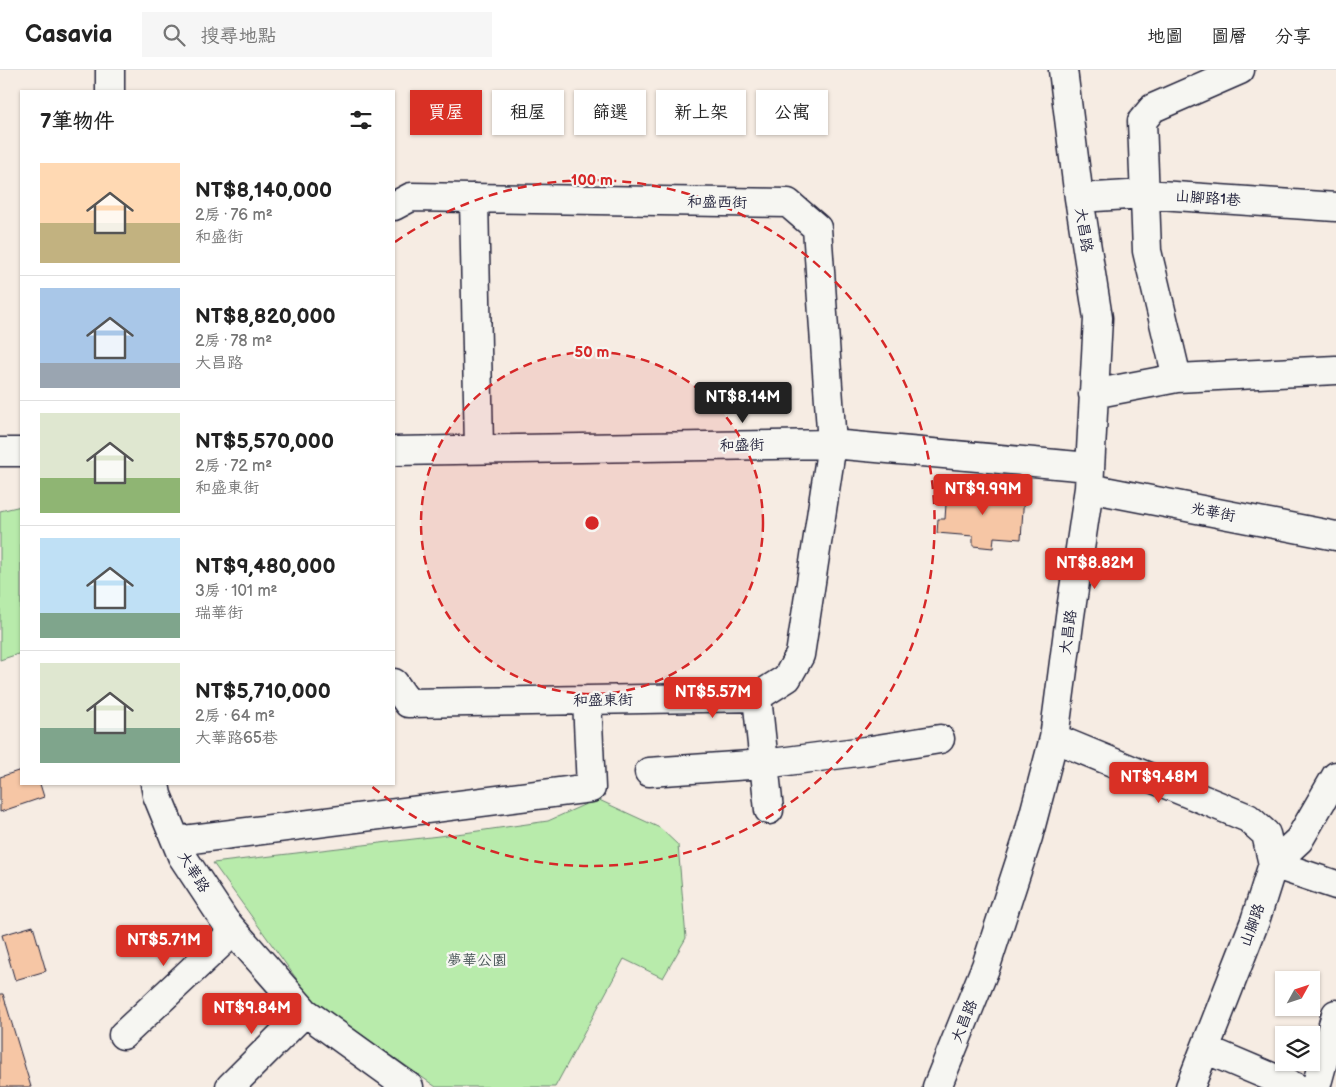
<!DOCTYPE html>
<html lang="zh-TW">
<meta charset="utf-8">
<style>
:root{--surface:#fff;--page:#f6f6f6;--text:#222;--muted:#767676;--line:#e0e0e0;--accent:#d93025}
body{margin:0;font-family:"Balsamiq Sans","LXGW WenKai TC",sans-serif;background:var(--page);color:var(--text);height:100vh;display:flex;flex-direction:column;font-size:19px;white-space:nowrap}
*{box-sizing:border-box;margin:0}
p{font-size:16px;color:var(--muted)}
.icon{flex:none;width:28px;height:28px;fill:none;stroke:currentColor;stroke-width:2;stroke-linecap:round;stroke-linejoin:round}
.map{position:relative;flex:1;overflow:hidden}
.details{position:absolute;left:20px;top:20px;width:375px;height:695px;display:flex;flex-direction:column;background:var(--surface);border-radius:0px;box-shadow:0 1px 4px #0004}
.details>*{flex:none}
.banner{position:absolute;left:410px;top:20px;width:475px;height:45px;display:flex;gap:10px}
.needle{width:32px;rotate:50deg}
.buttons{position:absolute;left:1275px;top:901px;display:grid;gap:10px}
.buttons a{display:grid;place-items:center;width:45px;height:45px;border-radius:0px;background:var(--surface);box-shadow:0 1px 4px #0004;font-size:25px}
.price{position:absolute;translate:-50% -42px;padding:0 11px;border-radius:5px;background:var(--accent);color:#fff;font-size:16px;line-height:32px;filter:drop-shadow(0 1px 2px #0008)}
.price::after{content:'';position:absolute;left:50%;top:30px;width:15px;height:11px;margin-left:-8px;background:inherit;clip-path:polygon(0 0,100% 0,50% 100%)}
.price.on{background:#222;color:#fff}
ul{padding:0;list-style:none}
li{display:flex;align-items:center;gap:15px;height:125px;padding:0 20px}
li+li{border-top:1px solid var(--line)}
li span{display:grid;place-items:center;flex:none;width:140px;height:100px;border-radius:0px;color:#555}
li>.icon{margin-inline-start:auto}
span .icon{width:60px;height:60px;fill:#fffc;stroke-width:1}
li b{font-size:21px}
h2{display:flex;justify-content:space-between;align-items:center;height:60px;padding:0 20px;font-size:21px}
.chip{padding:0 18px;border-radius:0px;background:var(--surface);box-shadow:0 1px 4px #0004;font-size:18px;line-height:45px}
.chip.on{background:var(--accent);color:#fff}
header{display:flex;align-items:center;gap:30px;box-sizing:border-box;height:70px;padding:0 25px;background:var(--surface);border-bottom:1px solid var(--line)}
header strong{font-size:24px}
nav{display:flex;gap:28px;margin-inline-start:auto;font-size:18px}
.search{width:350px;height:45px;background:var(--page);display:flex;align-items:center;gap:12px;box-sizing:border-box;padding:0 18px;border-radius:0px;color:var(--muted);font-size:19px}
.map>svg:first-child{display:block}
.green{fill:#b8ebab;stroke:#6d8673}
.building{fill:#f6c6a5;stroke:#22223b}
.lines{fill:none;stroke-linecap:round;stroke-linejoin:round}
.minor-casing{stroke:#22223b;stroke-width:31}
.minor{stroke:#f6f6f2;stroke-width:28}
.ring{fill:none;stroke:#d62828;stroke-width:2.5;stroke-dasharray:9 6}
.labels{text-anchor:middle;stroke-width:4.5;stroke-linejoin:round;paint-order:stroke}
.street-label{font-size:15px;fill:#22223b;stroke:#f6f6f2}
.park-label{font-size:15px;fill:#485457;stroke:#f6f6f2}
.centre{fill:#d62828;stroke:#f6f6f2;stroke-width:2.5}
.ring-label{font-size:15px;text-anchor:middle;font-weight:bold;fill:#d62828;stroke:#f6f6f2;stroke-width:4.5;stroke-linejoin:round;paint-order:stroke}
</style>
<header>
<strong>Casavia</strong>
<div class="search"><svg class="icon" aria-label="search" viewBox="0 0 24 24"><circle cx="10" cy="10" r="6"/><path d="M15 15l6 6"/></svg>搜尋地點</div>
<nav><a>地圖</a><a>圖層</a><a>分享</a></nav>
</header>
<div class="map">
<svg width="1336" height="1017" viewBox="0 0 1336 1017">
<rect width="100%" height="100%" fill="#f6ece3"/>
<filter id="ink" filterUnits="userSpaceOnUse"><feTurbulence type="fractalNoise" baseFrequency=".02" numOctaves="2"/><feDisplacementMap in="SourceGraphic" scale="10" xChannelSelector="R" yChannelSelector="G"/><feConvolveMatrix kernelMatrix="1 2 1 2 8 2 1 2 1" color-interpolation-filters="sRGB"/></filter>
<g filter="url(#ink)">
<!-- green -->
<path class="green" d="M21,436V583L0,590V441Z
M597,729L660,758L678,775L686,868L663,908L624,889L555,1017H436L311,929L213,793L464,763L548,751Z"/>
<!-- building -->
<path class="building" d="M947,419L1024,425L1021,469L994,467L993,478L973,476V466L937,463L938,449H945Z
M21,700V714H40L44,727L0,742V707Z
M33,856L46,901L15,910L2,865Z
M0,924H3L31,1017H0Z"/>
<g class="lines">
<defs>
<path id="minor" d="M110,0V21
M474,128L479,379
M1079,128L1145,124L1336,137
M394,136L411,127L788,133L817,158L832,374L800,585L787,608L757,627L408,633L394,613
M1177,308L1147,181L1142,51L1153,38L1240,0
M1093,324L1177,308L1336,300
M394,381L832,374L1089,397
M0,382H21
M1089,418L1336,466
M757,627L769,740
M1054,668L1248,748L1266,764L1273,794
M649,702L764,694L865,681L940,669
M155,714L157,725L182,786L225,851L305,942L409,1017
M176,771L591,718L587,630
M1273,794L1336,815
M123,965L234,861
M1205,979L1295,1017
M230,1017L305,942
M937,1017L986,896L1028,767L1054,668L1070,546L1089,418L1098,248L1079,128L1063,0
M1190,1017L1255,851L1273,794L1299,770L1336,706
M1316,1017L1336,944"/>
</defs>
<!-- minor casing -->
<use href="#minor" class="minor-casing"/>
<!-- minor -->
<use href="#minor" class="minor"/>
</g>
</g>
<!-- distance rings -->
<circle cx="592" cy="453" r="171" fill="#d62828" fill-opacity=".12"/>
<g class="ring">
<circle cx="592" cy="453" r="171"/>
<path d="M395 172A343 343 0 1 1 369 714"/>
</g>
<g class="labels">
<!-- street labels -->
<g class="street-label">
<text transform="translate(1208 128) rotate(4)" y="5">山腳路1巷</text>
<text transform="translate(717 132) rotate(1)" y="5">和盛西街</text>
<text transform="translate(1084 160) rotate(81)" y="5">大昌路</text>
<text transform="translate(742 375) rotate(-1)" y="5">和盛街</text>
<text transform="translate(1213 442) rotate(11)" y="5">光華街</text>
<text transform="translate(1068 562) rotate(-82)" y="5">大昌路</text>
<text transform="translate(603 630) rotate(-1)" y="5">和盛東街</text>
<text transform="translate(194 802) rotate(58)" y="5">大華路</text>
<text transform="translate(1252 855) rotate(-70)" y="5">山腳路</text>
<text transform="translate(964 951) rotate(-68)" y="5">大昌路</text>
</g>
<!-- park labels -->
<g class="park-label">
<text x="477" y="895">夢華公園</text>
</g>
</g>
<circle cx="592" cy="453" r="8" class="centre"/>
<g class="ring-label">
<text x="592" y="115">100 m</text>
<text x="592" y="287">50 m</text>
</g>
</svg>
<div class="buttons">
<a><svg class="needle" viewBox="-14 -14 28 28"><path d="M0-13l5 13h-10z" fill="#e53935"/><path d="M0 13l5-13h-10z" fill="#767676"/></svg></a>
<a><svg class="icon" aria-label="layers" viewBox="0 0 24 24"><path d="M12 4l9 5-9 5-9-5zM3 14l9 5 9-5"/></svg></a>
</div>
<b class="price on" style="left:743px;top:354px">NT$8.14M</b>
<b class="price" style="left:983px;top:446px">NT$9.99M</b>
<b class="price" style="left:1095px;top:520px">NT$8.82M</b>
<b class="price" style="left:713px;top:649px">NT$5.57M</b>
<b class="price" style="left:1159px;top:734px">NT$9.48M</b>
<b class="price" style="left:164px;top:897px">NT$5.71M</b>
<b class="price" style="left:252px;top:965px">NT$9.84M</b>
<div class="banner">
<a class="chip on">買屋</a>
<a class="chip">租屋</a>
<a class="chip">篩選</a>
<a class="chip">新上架</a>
<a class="chip">公寓</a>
</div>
<section class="details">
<h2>7筆物件<svg class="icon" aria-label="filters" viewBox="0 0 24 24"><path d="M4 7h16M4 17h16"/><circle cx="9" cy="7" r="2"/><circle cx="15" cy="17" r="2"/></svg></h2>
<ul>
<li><span style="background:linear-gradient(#ffd9b3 60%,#c2b280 0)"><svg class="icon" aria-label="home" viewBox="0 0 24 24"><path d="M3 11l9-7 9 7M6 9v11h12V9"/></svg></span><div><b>NT$8,140,000</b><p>2房 · 76 m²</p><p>和盛街</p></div></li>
<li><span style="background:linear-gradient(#a9c7e8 75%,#9aa5b1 0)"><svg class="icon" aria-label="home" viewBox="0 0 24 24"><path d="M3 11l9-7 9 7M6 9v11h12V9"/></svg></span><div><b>NT$8,820,000</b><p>2房 · 78 m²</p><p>大昌路</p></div></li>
<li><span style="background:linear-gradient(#dfe7d0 65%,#8fb573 0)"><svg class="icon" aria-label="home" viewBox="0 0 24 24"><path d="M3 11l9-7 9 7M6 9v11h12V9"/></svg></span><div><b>NT$5,570,000</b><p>2房 · 72 m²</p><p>和盛東街</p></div></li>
<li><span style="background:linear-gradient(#bfe0f5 75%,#7fa58c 0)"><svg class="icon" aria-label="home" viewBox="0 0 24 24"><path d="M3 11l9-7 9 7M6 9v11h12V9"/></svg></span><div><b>NT$9,480,000</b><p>3房 · 101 m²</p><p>瑞華街</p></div></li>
<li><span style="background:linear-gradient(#dfe7d0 65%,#7fa58c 0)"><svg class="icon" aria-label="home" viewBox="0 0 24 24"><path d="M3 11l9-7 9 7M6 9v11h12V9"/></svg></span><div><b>NT$5,710,000</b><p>2房 · 64 m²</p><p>大華路65巷</p></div></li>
</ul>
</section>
</div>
